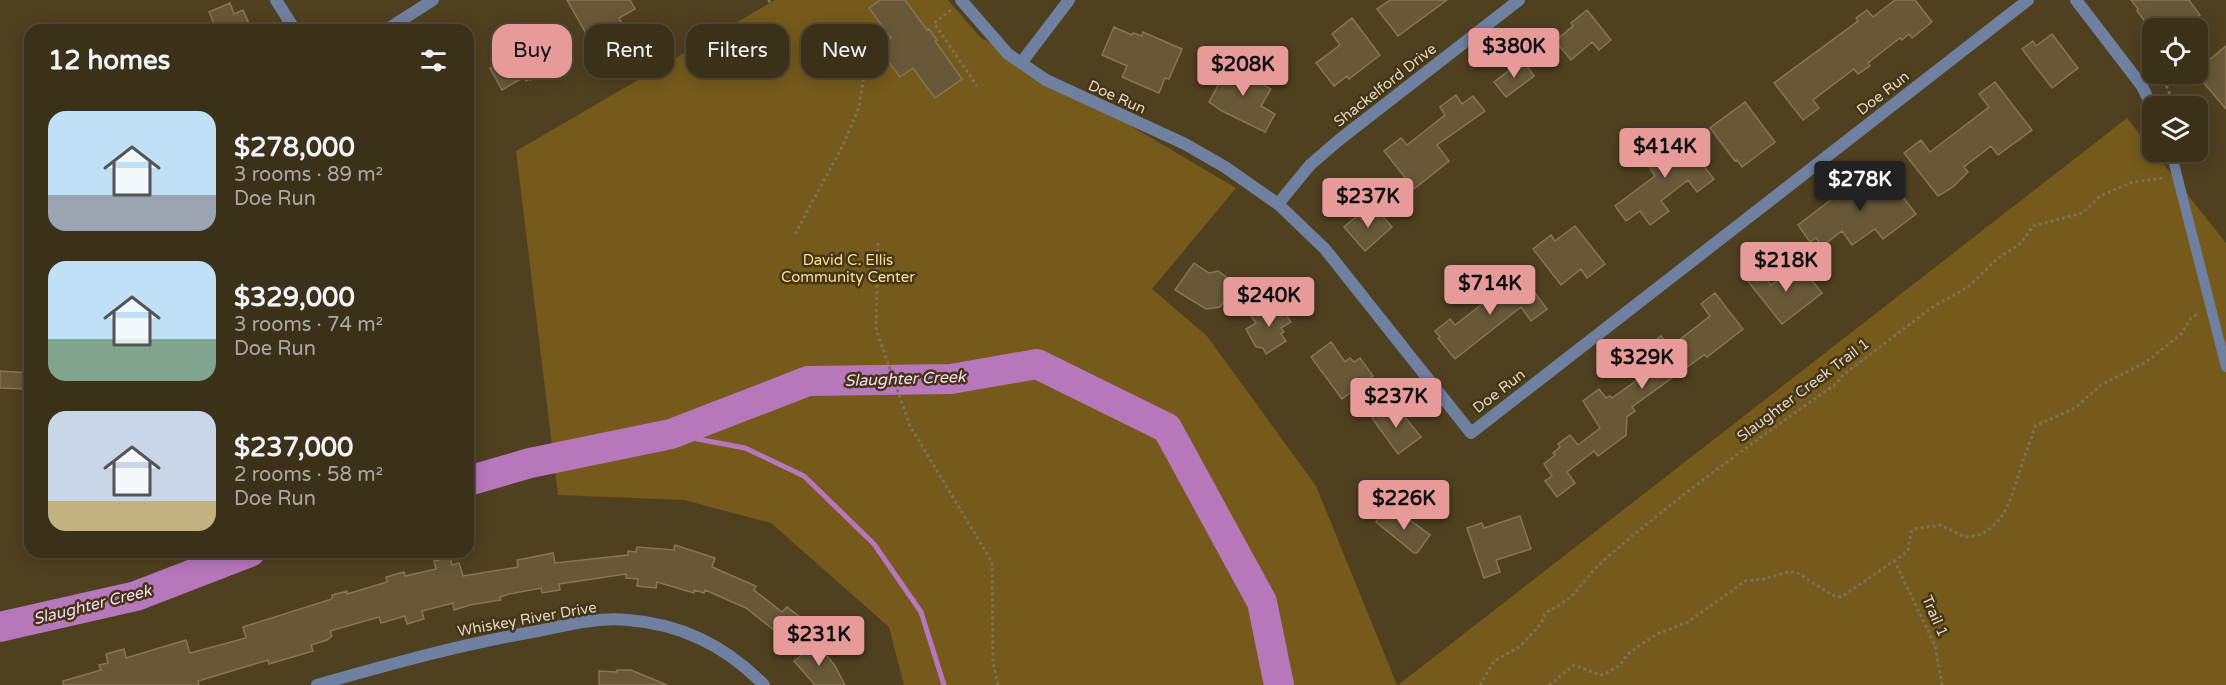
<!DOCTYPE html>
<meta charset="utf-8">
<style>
:root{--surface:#3b3018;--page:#463c25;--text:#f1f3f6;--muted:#aca9a2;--line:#544b37;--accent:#e69b98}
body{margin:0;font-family:"Varela Round",sans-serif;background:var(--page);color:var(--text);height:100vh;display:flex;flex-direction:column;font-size:22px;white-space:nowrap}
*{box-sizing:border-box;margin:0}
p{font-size:20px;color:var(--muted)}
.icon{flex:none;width:33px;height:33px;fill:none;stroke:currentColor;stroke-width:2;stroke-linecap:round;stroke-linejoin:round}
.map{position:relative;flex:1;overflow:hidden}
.details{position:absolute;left:24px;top:24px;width:450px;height:534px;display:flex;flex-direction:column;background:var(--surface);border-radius:18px;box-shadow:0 3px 15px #0003,0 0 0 2px var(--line)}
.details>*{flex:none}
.guide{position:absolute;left:492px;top:24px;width:570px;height:54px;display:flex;gap:12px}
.controls{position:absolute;left:2142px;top:18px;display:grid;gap:12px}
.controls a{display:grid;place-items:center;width:66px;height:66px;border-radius:12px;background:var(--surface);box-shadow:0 3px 15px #0003,0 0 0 2px var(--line);font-size:30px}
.price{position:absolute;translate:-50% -51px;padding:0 14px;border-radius:6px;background:var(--accent);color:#111;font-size:20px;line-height:39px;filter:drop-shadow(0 2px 3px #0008)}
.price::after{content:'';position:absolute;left:50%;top:36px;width:18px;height:14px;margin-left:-9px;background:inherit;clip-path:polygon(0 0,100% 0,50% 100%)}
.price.current{background:#222;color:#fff}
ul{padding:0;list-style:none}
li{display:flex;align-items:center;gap:18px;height:150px;padding:0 24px}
li span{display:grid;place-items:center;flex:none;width:168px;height:120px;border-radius:18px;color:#555}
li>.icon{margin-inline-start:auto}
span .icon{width:72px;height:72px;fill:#fffc;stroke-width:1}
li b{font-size:26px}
h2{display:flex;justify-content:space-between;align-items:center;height:72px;padding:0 24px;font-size:26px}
.tag{padding:0 21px;border-radius:18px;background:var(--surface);box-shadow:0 3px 15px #0003,0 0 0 2px var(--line);font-size:21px;line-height:54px}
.tag.current{background:var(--accent);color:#111}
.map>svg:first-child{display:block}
.green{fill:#755a1b}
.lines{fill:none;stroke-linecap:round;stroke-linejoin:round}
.stream{stroke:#b777bb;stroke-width:5}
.river{stroke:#b777bb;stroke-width:30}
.building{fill:#685838;stroke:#867654;stroke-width:1.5}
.path{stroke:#7d7055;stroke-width:3;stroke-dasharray:3 3;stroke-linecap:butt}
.lane{stroke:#7080a1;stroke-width:10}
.street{stroke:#7080a1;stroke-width:12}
.labels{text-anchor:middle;stroke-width:5;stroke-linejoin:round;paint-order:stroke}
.street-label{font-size:15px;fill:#dfd6c4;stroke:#443515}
.park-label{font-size:15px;fill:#fede9c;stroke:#443515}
.water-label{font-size:16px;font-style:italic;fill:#f9d7fb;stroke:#443515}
</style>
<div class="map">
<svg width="2226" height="685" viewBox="0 0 2226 685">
<rect width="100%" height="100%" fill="#4f4020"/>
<!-- green -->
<path class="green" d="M775,0H948L980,37L1236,188L1152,289L1207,336L1316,486L1397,685H904L889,627L771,523L684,500L558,495L516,151Z
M2127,118L2226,243V685H1398Z"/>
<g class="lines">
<!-- stream -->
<path class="stream" d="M671,434L745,448L804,476L874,544L921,612L944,685"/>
<!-- river -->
<path class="river" d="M468,481L530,463L671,434L808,381L951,379L1037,364L1167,428L1262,602L1279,685
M0,627L136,596L250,552"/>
</g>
<!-- building -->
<path class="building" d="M567,0H630L635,9L619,18L627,32L605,45L600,37L591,42Z
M880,0H905L927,30L929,29L937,40L935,41L962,79L935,98L913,68L900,77L878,47L891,38L869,8Z
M1390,0H1447L1398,36L1377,9Z
M1895,0H1915L1932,22L1912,38L1909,34L1902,40L1900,38L1868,63L1870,66L1858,74L1854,69L1813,100L1819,108L1803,120L1774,83L1858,21L1856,18L1867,10L1873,17Z
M2131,0H2189L2200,15L2183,28H2150L2137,11L2138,9Z
M230,3L234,14L243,10L252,30H217L209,12Z
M1587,10L1611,40L1599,50L1592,42L1571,60L1555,41L1573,26L1571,23Z
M1352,18L1380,55L1349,79L1347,76L1334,86L1316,63L1340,45L1332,34Z
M517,25L545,72L530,80L529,79L526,81L524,77L502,90L490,68L497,65L494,60L507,53L498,36Z
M1114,27L1132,35L1133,33L1142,36L1143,32L1182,49L1169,79L1165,78L1159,93L1122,77L1127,66L1102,55Z
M2052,34L2078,68L2052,88L2022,49L2033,41L2036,46Z
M2226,46V109L2198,76V69Z
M1523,60L1534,76L1506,97L1494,82Z
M1242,64L1256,72L1253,79L1271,89L1261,106L1275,114L1265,132L1222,111L1209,102L1229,65L1238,70Z
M1995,82L2032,130L1998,155L1991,146L1964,167L1968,172L1953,187L1938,196L1904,153L1921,140L1930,152L1989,107L1979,94Z
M1456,95L1462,104L1473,96L1485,111L1437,145L1449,161L1414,189L1384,151L1401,138L1407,145L1445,115L1440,107Z
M1745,102L1775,142L1742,167L1737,160L1735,161L1710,128Z
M1676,131L1714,179L1697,192L1688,180L1661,201L1669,211L1650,225L1640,211L1626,221L1615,206L1655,176L1643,157L1648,153L1646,144L1655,147Z
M1881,168L1916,214L1883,239L1875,229L1852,245L1842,231L1822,246L1816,238L1810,242L1798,225L1836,196L1839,200Z
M1372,211L1377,216L1380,213L1392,227L1365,251L1344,227L1358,215L1362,220Z
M1575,226L1605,264L1587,278L1581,269L1561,285L1533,249L1551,235L1555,241Z
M1194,263L1209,273L1218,271L1236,284L1220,307L1206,309L1175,290Z
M1801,266L1822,293L1782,324L1747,280L1760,271L1771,285L1779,280L1781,283Z
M1521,274L1547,309L1531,321L1521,307L1455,359L1438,338L1440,337L1435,331L1450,319L1455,325Z
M1715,293L1743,329L1707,357L1704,355L1632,407L1635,411L1627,417L1626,435L1598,456L1594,451L1567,472L1575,483L1557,497L1545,481L1552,476L1544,464L1555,455L1553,453L1560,447L1558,444L1570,435L1578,445L1600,428L1583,401L1599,389L1606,398L1610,396L1612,398L1637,380L1631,372L1652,357L1645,348L1661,336L1670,347L1710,316L1701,304Z
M1269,304L1272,308L1279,304L1291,322L1281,328L1284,332L1281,334L1286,341L1266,354L1263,348L1256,347L1246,329L1256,323L1251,316Z
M1331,342L1345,362L1350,358L1354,362L1360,358L1373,376L1342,399L1311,357Z
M0,371L30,373V389L0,388Z
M1391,404L1402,419L1405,417L1421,437L1398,454L1372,418Z
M1386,509L1398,519L1402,514L1430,535L1417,553H1414L1376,522Z
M1520,516L1531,549L1496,560L1500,572L1484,578L1467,528L1482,523L1484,528Z
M675,545L715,558L712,567L756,586L754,590L782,612L787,607L808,623L797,637L785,627L779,634L746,608L705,590L704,593L694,590V593L657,582L656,588L637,586L638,579L626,578V574L559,584L560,590L542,593L541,588L509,594L500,597L501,600L470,605L454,610L453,603L422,611L424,619L407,624L405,616L381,623L379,617L330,631L332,636L327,640L311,645L313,651L269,664L268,660L198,681L199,685H63V681L101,670L99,665L108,663L106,654L124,649L126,658L186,640L190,653L246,638L243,627L332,599V595L347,591V594L387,582L386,577L404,572L405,576L436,569L434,561L450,557L452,565L459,563L463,576L518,567L517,560L553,553L555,563L628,555V551L636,552L637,547L674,550Z
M817,643L835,666L845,685H815L794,661Z
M617,670H631L667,685H599V671L617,672Z"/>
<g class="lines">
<!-- path -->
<path class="path" d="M768,2L771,0
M951,10L934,23L977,86
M2164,80L2171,97V106
M795,234L844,143L859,107L864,76L881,61
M878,243L876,329L910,426L992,562L993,663L998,685
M1894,560L1935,645L1942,685
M1480,685L1494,661L1519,647L1541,624L1545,613C1569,601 1576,593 1592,572C1598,565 1615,550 1623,544C1690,487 1763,435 1836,384L1843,375L1931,308L1968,287L1997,259L2021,243L2033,226L2083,213L2100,196L2133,182L2163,178
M1549,685L1574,665L1600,675L1605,674L1620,665L1627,655L1637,647L1657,634L1688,622L1745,581L1764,579L1788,572H1796L1832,595L1841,597L1904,554L1908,550L1911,532L1914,529L1941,525L1965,537C2002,536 2011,499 2020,470C2024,455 2031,442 2035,426L2075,408L2101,385L2146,362L2181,334L2191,318L2198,314"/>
<!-- lane -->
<path class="lane" d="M2171,152L2226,367"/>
<!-- street -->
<path class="street" d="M276,0L295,30
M961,0L1008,54L1046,80L1185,144L1225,167L1278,204L1325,249L1471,433L2028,0
M2076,0L2142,86L2152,107
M386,30L433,0
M1021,63L1069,0
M1278,204L1310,165L1339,140L1519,0
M317,685C390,664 463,644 538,631C567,625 598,617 628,620C681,624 727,647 764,685"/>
</g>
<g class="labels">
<!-- street labels -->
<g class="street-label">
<text transform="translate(1385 85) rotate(-38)" y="5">Shackelford Drive</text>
<text transform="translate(1883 93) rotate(-38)" y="5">Doe Run</text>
<text transform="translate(1117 97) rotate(24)" y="5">Doe Run</text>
<text transform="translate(1803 390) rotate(-37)" y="5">Slaughter Creek Trail 1</text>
<text transform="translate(1499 391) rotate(-38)" y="5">Doe Run</text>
<text transform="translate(1935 616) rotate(66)" y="5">Trail 1</text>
<text transform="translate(527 619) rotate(-10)" y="5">Whiskey River Drive</text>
</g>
<!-- park labels -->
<g class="park-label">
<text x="848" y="265">David C. Ellis<tspan x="848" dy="17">Community Center</tspan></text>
</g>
<!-- water labels -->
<g class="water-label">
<text transform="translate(905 378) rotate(-2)" y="6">Slaughter Creek</text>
<text transform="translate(92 604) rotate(-14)" y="6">Slaughter Creek</text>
</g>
</g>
</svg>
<div class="controls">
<a><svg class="icon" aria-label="locate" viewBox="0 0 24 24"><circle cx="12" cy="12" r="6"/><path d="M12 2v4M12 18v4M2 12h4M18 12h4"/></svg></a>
<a><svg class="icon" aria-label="layers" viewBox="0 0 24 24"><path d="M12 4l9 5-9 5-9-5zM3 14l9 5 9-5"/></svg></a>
</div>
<b class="price" style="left:1514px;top:79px">$380K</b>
<b class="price" style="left:1243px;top:97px">$208K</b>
<b class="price" style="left:1665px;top:179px">$414K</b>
<b class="price current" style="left:1860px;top:212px">$278K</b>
<b class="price" style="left:1368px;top:229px">$237K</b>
<b class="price" style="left:1786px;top:293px">$218K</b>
<b class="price" style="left:1490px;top:316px">$714K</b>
<b class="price" style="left:1269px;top:328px">$240K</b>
<b class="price" style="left:1642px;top:390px">$329K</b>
<b class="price" style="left:1396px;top:429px">$237K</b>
<b class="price" style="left:1404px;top:531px">$226K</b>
<b class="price" style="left:819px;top:667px">$231K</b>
<div class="guide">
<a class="tag current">Buy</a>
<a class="tag">Rent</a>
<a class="tag">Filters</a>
<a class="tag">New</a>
</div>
<section class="details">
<h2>12 homes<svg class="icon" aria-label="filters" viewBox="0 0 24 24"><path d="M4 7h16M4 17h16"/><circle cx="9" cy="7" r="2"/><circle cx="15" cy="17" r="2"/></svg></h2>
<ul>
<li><span style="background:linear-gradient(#bfe0f5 70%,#9aa5b1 0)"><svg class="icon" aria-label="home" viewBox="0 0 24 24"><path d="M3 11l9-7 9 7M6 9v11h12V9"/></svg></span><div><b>$278,000</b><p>3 rooms · 89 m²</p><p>Doe Run</p></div></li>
<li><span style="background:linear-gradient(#bfe0f5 65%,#7fa58c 0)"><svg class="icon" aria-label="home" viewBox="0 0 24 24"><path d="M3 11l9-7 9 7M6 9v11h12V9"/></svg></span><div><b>$329,000</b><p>3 rooms · 74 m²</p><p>Doe Run</p></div></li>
<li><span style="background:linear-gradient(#c9d6e8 75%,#c2b280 0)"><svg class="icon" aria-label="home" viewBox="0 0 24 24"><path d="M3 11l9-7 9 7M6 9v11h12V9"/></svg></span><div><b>$237,000</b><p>2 rooms · 58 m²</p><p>Doe Run</p></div></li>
</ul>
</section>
</div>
